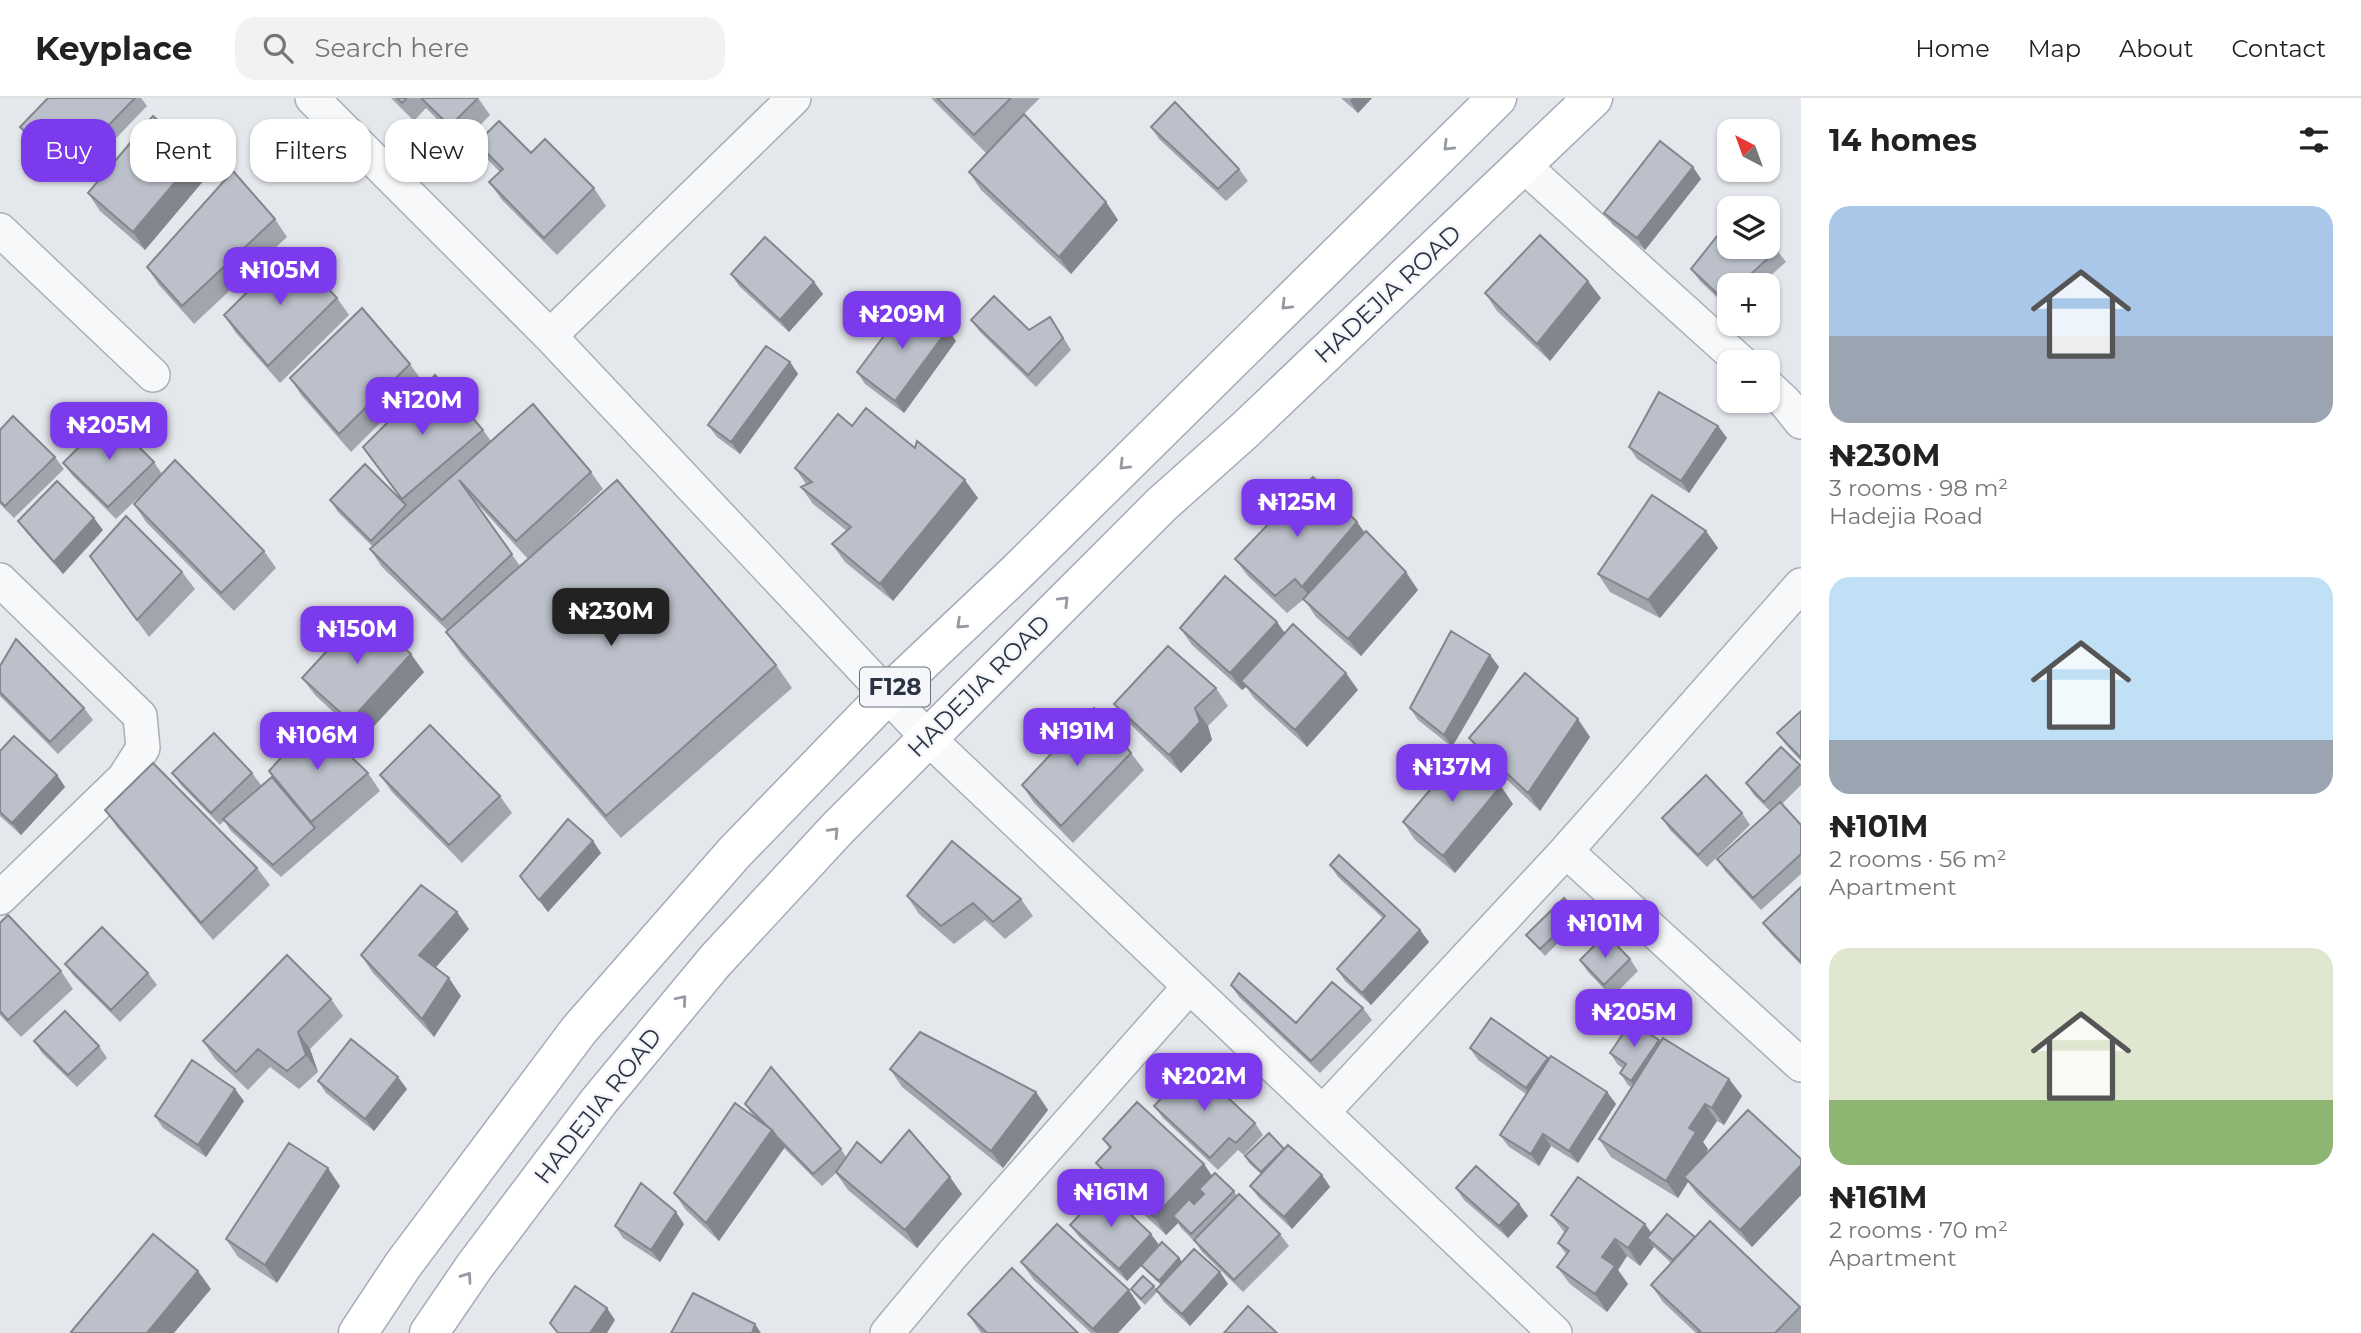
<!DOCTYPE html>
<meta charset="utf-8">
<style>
:root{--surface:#fff;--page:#f2f2f2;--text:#222;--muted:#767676;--line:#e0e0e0;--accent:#7c3aed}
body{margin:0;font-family:Montserrat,sans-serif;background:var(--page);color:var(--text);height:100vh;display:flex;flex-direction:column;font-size:26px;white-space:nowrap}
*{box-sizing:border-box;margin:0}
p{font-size:23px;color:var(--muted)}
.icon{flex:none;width:38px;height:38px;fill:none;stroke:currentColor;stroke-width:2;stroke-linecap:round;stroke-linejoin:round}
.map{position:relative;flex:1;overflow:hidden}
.panel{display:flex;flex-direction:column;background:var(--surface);width:560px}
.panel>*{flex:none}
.top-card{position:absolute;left:21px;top:21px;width:665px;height:63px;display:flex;gap:14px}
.needle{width:46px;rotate:319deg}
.tools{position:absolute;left:1717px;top:21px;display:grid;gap:14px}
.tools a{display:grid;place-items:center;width:63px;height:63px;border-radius:14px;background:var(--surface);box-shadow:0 2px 5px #0004;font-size:35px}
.price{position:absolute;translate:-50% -60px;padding:0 16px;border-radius:14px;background:var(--accent);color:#fff;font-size:23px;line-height:46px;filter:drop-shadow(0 2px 4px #0008)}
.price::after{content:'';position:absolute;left:50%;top:42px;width:21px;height:16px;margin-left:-10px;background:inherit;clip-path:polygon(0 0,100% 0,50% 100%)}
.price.active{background:#222;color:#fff}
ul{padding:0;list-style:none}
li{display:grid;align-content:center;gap:14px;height:371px;padding:0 28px}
li span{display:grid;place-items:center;height:217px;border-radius:21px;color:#555}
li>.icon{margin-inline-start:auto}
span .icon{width:126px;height:126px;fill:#fffc;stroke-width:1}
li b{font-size:30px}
h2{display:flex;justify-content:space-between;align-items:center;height:84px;padding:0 28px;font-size:30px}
.tag{padding:0 24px;border-radius:21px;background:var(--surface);box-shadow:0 2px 5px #0004;font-size:24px;line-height:63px}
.tag.active{background:var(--accent);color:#fff}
header{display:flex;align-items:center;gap:42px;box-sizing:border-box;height:98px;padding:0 35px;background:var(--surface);border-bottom:2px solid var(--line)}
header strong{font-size:33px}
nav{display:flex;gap:38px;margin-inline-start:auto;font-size:24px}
.search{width:490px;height:63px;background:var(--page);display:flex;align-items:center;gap:18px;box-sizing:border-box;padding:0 24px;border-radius:21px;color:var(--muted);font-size:26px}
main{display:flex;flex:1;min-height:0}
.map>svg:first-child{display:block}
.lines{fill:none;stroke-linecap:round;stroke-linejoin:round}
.minor-casing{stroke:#a9aeb7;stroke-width:36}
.primary-casing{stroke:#a3abb8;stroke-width:41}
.minor{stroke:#f7f8fa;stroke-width:33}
.primary{stroke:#fff;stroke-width:38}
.wall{fill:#a1a5ae}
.shaded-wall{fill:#83868d}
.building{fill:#bbc0ca;stroke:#83868d;stroke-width:2}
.oneway{stroke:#959aa2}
.labels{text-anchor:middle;stroke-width:5;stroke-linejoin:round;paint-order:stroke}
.shield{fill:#f4f6f9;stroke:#676e7b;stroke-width:2}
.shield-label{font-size:23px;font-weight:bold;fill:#2b3445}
.street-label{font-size:24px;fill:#2b3445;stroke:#f4f6f9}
</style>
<header>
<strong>Keyplace</strong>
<div class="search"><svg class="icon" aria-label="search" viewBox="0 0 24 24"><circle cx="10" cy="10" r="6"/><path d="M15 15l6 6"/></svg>Search here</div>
<nav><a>Home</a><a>Map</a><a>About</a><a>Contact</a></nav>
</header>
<main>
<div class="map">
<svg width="1801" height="1235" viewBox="0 0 1801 1235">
<rect width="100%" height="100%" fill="#e4e7ec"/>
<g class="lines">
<defs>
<path id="minor" d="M312,0L550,238L928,640L1555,1235
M1524,68L1741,264
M0,132L153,277
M550,238L794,0
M1768,288L1785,304L1801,324
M0,482L140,618L143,650L124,680L0,800
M1566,753L1801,967
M1323,1014L1566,753L1801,487
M887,1235L952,1157L1189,889"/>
<path id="primary" d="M358,1235L403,1167L579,932L734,755L887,597L1016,475L1497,0
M429,1235L474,1169L599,1003L715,863L838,730L1161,407L1245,332L1593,0"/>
</defs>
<!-- minor casing -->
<use href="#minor" class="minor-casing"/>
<!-- primary casing -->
<use href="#primary" class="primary-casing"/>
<!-- minor -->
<use href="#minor" class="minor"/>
<!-- primary -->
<use href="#primary" class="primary"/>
</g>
<!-- wall -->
<path class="wall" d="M48,0H141L147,8L74,84L28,41L20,29Z
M391,0H478L490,17L462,46L426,10L414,23Z
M931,0H1040L1024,16L1106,104L1118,122L1071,176L981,92L969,74L1013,27L986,55Z
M1341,0H1372L1358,15Z
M1151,29L1239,71L1248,83L1226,103L1159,41Z
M477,45L594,90L606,108L557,157L502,102L489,84L500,74L489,63Z
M1693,69L1701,81L1645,152L1613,127L1604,115Z
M210,75L145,152L100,113L88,95Z
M275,121L287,139L194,226L159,187L147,169Z
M1777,152L1786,164L1760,187H1729V211L1700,183L1691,171Z
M731,176L814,184L823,196L789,234L739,188Z
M1485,195L1601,200L1550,263L1497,213Z
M337,200L349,217L280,285L236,235L224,217Z
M971,222L1029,232L1058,231L1071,252L1036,289L980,234Z
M956,243L904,315L865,286L857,274Z
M790,264L798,276L740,356L717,339L708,327Z
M410,266L422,283L351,354L302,298L290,280Z
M852,328L978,400L893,503L845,464L832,446L847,433L813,406L801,389L806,386L795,370Z
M1718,328L1727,340L1689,395L1637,361L1629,349Z
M0,332L55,359L64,371L14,420L0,406Z
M483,332L491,343L591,374L603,391L528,461L472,400L520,468L776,567L792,590L621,740L461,556L446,534L447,532L382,469L370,451L373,449L338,414L330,402L403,404L363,349Z
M154,364L162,376L264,453L276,470L234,513L146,424L134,406L160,379L116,421L72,377L63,365Z
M18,423L103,432L63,476L27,435Z
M1357,424L1365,435L1418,492L1361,558L1316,519L1304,501L1287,515L1248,478L1235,461Z
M1706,433L1718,450L1660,520L1610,494L1598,476Z
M90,458L182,474L195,491L149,539Z
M1180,530L1285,535L1358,592L1307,649L1254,600L1246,589L1242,592L1192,547Z
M1490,557L1499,569L1452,649L1418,622L1410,610Z
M0,568L84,610L93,622L58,656L0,598Z
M424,574L362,641L315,597L302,580Z
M1216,590L1228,608L1208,628L1212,642L1181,675L1127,623L1114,606Z
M1801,613V663L1786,647L1777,635Z
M1590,639L1540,713L1481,657L1469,640Z
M0,653L57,677L65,689L21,737L0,718Z
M1131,655L1144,672L1073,745L1034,705L1022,687Z
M1800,667L1801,669V687L1782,706L1801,727V776L1761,812L1725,773L1717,761L1770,713L1754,697L1746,685Z
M172,675H252L261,687L249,698L368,675L380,693L281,779L231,733L224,723L220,727L181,687Z
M380,677L500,698L512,715L462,765L392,694Z
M1513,706L1455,775L1415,742L1403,724Z
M105,712L257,770L270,787L213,842L117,729Z
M1742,715L1750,727L1707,769L1670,732L1662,720Z
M593,743L601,755L548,814L520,778Z
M1330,767L1420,832L1429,844L1371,907L1345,883L1337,871L1383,820L1338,779Z
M1801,789V867L1772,837L1763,825Z
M907,798L1021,801L1033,818L1005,841L985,822L954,846L919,816Z
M1578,815L1582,821L1545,858L1526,837Z
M0,825L61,873L73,891L21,939L0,917Z
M469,831L435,870L461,898L434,939L373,875L361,857Z
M1630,861L1638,873L1612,899L1588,874L1580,862Z
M65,866L148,875L157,887L120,924L74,878Z
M1231,887L1296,925L1363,910L1372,922L1320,975L1239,899Z
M331,901L343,918L310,951L318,974L299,991L270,969L248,992L215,961L203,943Z
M34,943L99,948L107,960L77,989L42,955Z
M1660,944L1729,981L1742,998L1724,1027L1717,1023L1703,1044L1708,1051L1704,1059L1801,1061V1097L1752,1149L1697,1096L1688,1084L1678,1100L1611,1059L1599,1041L1632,990L1628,987L1620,975L1623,970L1618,967L1610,955Z
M1470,950L1548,960L1607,994L1616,1006L1578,1065L1551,1048L1539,1068L1509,1049L1500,1037L1526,996L1478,962Z
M890,971L1036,994L1048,1012L1003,1070L902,989Z
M318,983L407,991L374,1033L326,995Z
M244,1003L206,1059L163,1030L155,1018Z
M745,1006L841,1051L846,1059L881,1065L962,1096L917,1150L848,1092L836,1075L822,1088L784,1050L719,1143L686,1112L674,1095L754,1019Z
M1154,1008L1255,1025L1263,1037L1244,1057L1238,1052L1218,1072L1163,1020Z
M1103,1041L1204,1066L1212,1078L1234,1093L1237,1098L1280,1136L1289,1148L1243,1194L1202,1154L1196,1145L1181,1130L1178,1125L1166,1137L1108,1083L1096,1065L1109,1050Z
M1285,1051L1322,1077L1330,1089L1292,1131L1259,1100L1250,1088L1261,1076L1249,1065L1245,1058Z
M340,1088L277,1185L238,1159L226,1141Z
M1456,1090L1519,1106L1528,1118L1508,1140L1464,1102Z
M1551,1117L1645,1126L1651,1135L1695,1139L1800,1209L1801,1210V1235H1696L1663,1204L1651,1187L1671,1165L1654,1149L1640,1168L1627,1158L1618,1172L1628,1186L1607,1214L1570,1186L1557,1169L1566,1156L1558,1145L1565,1135Z
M684,1126L660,1164L623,1140L615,1128Z
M1070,1127L1159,1147L1182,1164L1220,1174L1228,1186L1190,1228L1164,1204L1157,1194L1145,1207L1135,1197L1131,1191L1154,1188L1157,1192L1161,1187L1146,1173L1142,1167L1127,1183L1079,1139Z
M1021,1164L1129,1192L1141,1210L1118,1235H1091L1034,1182Z
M968,1216L1078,1235H981Z"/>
<!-- shaded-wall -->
<path class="shaded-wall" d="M1352,0H1372L1358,15L1350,3Z
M198,57L210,75L145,152L133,134Z
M1693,69L1701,81L1645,152L1637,140Z
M1106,104L1118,122L1071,176L1059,159Z
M1588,183L1601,200L1550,263L1537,246Z
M814,184L823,196L789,234L780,222Z
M948,231L956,243L904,315L895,303Z
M790,264L798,276L740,356L731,344Z
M1718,328L1727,340L1689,395L1681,383Z
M965,382L978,400L893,503L880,486Z
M94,420L103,432L63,476L54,464Z
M1357,424L1369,441L1315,506L1302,489Z
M1706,433L1718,450L1660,520L1648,502Z
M1406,474L1418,492L1361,558L1348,541Z
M1277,524L1290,542L1241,583L1246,589L1242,592L1230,575Z
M411,556L424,574L362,641L350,623Z
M1490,557L1499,569L1452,649L1444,637Z
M1346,575L1358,592L1307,649L1295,632Z
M1195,610L1208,628L1212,642L1181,675L1169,657Z
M1578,621L1590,639L1540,713L1528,695Z
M57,677L65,689L21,737L12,725Z
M1501,688L1513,706L1455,775L1443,758Z
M593,743L601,755L548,814L539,802Z
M457,814L469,831L431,875L419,857Z
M1420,832L1429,844L1371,907L1362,895Z
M449,880L461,898L434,939L422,921Z
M298,934L310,951L318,974L306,957Z
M1659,942L1667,954L1640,995L1631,983Z
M1548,960L1556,972L1534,1002L1526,990Z
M398,979L407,991L374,1033L365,1021Z
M1729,981L1742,998L1724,1027L1712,1010Z
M235,991L244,1003L206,1059L198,1047Z
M1036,994L1048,1012L1003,1070L991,1053Z
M1607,994L1616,1006L1578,1065L1569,1053Z
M1705,1006L1717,1023L1703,1044L1708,1051L1689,1083L1684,1079L1688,1084L1678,1100L1666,1083L1689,1030Z
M772,1032L785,1049L719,1143L706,1125Z
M1543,1036L1551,1048L1539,1068L1531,1056Z
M1204,1066L1216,1084L1199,1091L1204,1097L1179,1124L1173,1118L1178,1125L1166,1137L1154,1119Z
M1801,1067V1097L1752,1149L1740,1132Z
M328,1070L340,1088L277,1185L265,1167Z
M1322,1077L1330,1089L1292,1131L1284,1119Z
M950,1079L962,1096L917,1150L905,1132Z
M1519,1106L1528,1118L1508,1140L1499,1128Z
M676,1114L684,1126L660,1164L651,1152Z
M1645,1126L1658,1144L1647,1140L1654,1149L1640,1168L1628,1150Z
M1151,1136L1160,1148L1127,1183L1119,1171Z
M1615,1141L1627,1158L1618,1172L1628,1186L1607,1214L1595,1196L1602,1159Z
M1179,1160L1184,1166L1163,1189L1159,1183Z
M198,1173L211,1191L174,1235H147Z
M1220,1174L1228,1186L1190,1228L1182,1216Z
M1129,1192L1141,1210L1118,1235H1096L1093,1231Z
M607,1210L615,1222L607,1235H590Z
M755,1226L761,1235H752Z"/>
<!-- building -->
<path class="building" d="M48,0H135L65,72L20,29Z
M397,0H407L402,5Z
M421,0H478L450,28Z
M937,0H1011L974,37Z
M1175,4L1239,71L1218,91L1151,29Z
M1024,16L1106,104L1059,159L969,74Z
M153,18L198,57L133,134L88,95Z
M499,23L531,55L545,41L594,90L544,140L489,84L503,71L477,45Z
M1660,43L1693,69L1637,140L1604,115Z
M233,73L275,121L182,208L147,169Z
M1729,123V149H1768V145L1777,152L1739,187H1729V197L1724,202L1691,171Z
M1540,137L1588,183L1537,246L1485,195Z
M765,139L814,184L780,222L731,176Z
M291,151L337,200L268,268L224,217Z
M994,198L1029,232L1050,219L1063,240L1028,277L971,222Z
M910,203L948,231L895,303L857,274Z
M362,210L410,266L339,336L290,280Z
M766,248L790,264L731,344L708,327Z
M435,277L483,332L402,401L363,349Z
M1659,294L1718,328L1681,383L1629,349Z
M533,306L591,374L516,443L459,382L512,456L442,522L370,451Z
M866,310L915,350L917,343L965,382L880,486L832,446L851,429L801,389L812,384L795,370L838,316L852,328Z
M13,318L55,359L5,408L0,403V332Z
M109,319L154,364L108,409L63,365Z
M175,362L264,453L221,495L134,406Z
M365,366L406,407L371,443L330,402Z
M1313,379L1357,424L1302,489L1295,481L1275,498L1235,461Z
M617,382L776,567L606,718L446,534Z
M57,383L94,420L54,464L18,423Z
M1652,397L1706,433L1648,502L1598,476Z
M126,418L182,474L137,522L90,458Z
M1366,433L1406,474L1348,541L1303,501Z
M1225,478L1277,524L1230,575L1180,530Z
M364,513L411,556L350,623L302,580Z
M1293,526L1346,575L1295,632L1241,583Z
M1451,533L1490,557L1444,637L1410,610Z
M16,541L84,610L50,644L0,594V568Z
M1168,548L1216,590L1195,610L1200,624L1169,657L1114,606Z
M1525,575L1578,621L1528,695L1469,640Z
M1094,610L1131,655L1061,728L1022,687Z
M1801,613V660L1777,635Z
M314,623L368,675L311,724L269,673Z
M430,627L500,698L449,747L380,677Z
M214,635L252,675L211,715L172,675Z
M14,638L57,677L12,725L0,714V653Z
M1781,649L1800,667L1764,704L1746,685Z
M1461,655L1501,688L1443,758L1403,724Z
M153,665L257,770L201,825L105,712Z
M1706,677L1742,715L1698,757L1662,720Z
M272,679L315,730L273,767L223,721Z
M1780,704L1801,727V756L1753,800L1717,761Z
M568,721L593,743L539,802L520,778Z
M952,743L1021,801L993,824L973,805L941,828L907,798Z
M1339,757L1420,832L1362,895L1337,871L1385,818L1330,767Z
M421,787L457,814L419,857L449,880L422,921L361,857Z
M1801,789V864L1763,825Z
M1564,800L1578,815L1540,851L1526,837Z
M8,817L61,873L8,922L0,913V825Z
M102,829L148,875L111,912L65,866Z
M1606,836L1630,861L1604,887L1580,862Z
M287,857L331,901L298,934L306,957L287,973L258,951L236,974L203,943Z
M1239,875L1296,925L1332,884L1363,910L1311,963L1231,887Z
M65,913L99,948L68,977L34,943Z
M1491,920L1548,960L1526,990L1470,950Z
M1631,924L1659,942L1631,983L1620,975L1626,966L1610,955Z
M920,934L1036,994L991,1053L890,971Z
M1663,940L1729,981L1712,1010L1705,1006L1689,1030L1696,1034L1666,1083L1599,1041Z
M351,941L398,979L365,1021L318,983Z
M1551,958L1607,994L1569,1053L1543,1036L1531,1056L1500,1037Z
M192,962L235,991L198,1047L155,1018Z
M1193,967L1255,1025L1236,1045L1229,1040L1210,1060L1154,1008Z
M771,969L841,1051L813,1076L777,1039L772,1032L766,1027L745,1006Z
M1137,1004L1204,1066L1154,1119L1096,1065L1111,1049L1103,1041Z
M735,1005L772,1032L706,1125L674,1095Z
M1748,1012L1801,1061V1067L1740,1132L1684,1079Z
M909,1032L950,1079L905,1132L836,1074L857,1044L881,1065Z
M1269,1035L1284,1051L1261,1074L1245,1058Z
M289,1045L328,1070L265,1167L226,1141Z
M1288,1047L1322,1077L1284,1119L1250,1088Z
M1476,1068L1519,1106L1499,1128L1456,1090Z
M1215,1075L1234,1093L1191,1136L1173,1118L1189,1101L1194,1106L1204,1096L1199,1091Z
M1578,1079L1645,1126L1628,1150L1615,1141L1602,1159L1615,1168L1595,1196L1557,1169L1569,1153L1558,1145L1568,1130L1551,1117Z
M641,1085L676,1114L651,1152L615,1128Z
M1104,1091L1151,1136L1119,1171L1070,1127Z
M1239,1096L1280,1136L1234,1182L1194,1142Z
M1667,1116L1695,1139L1673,1162L1647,1140Z
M1710,1123L1800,1209L1775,1235H1698L1700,1233L1651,1187Z
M1057,1126L1129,1192L1093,1231L1021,1164Z
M153,1136L198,1173L147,1235H72L71,1234Z
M1162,1144L1179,1160L1159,1183L1141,1167Z
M1194,1151L1220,1174L1182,1216L1156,1192Z
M1012,1170L1078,1235H987L968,1216Z
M1143,1178L1154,1188L1141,1201L1131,1191Z
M575,1188L607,1210L590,1235H558L550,1225Z
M693,1195L755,1226L752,1235H671Z
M1248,1208L1277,1235H1224Z"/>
<!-- one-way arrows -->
<defs><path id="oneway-chevron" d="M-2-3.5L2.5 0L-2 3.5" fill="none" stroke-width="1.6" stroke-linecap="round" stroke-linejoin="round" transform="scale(1.75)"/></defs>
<g class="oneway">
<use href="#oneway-chevron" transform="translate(1448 48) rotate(135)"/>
<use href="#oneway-chevron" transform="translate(1286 207) rotate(135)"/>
<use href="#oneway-chevron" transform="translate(1124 367) rotate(135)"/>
<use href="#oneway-chevron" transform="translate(1064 503) rotate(-45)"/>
<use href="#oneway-chevron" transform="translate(961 526) rotate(137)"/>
<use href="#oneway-chevron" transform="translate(834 734) rotate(-47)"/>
<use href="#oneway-chevron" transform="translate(682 902) rotate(-50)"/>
<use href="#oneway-chevron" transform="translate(467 1179) rotate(-55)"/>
</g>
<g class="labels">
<!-- shield labels -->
<rect class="shield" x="860" y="569.5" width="70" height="39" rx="5"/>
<g class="shield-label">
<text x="895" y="597">F128</text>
</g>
<!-- street labels -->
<g class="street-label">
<text transform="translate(1388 196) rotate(-43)" y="8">HADEJIA ROAD</text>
<text transform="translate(979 588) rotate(-45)" y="8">HADEJIA ROAD</text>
<text transform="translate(598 1008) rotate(-52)" y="8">HADEJIA ROAD</text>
</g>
</g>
</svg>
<div class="tools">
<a><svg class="needle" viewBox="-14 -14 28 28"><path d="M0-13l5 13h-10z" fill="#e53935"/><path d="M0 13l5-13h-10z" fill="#767676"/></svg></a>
<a><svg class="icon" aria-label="layers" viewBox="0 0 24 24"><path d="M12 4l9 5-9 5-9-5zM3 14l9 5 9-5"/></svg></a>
<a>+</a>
<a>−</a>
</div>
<b class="price" style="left:280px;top:209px">₦105M</b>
<b class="price" style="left:902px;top:253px">₦209M</b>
<b class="price" style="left:422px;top:339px">₦120M</b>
<b class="price" style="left:109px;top:364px">₦205M</b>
<b class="price" style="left:1297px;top:441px">₦125M</b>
<b class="price active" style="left:611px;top:550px">₦230M</b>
<b class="price" style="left:357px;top:568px">₦150M</b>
<b class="price" style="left:1077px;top:670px">₦191M</b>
<b class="price" style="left:317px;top:674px">₦106M</b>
<b class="price" style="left:1452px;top:706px">₦137M</b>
<b class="price" style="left:1605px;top:862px">₦101M</b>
<b class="price" style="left:1634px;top:951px">₦205M</b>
<b class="price" style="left:1204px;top:1015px">₦202M</b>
<b class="price" style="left:1111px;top:1131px">₦161M</b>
<div class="top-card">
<a class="tag active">Buy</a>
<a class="tag">Rent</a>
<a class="tag">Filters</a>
<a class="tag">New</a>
</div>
</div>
<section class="panel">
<h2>14 homes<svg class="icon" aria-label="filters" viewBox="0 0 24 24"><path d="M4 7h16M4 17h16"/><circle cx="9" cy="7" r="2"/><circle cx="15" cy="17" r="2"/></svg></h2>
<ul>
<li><span style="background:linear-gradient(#a9c7e8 60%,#9aa5b1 0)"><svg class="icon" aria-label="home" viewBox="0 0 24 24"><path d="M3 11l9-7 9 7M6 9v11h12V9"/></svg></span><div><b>₦230M</b><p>3 rooms · 98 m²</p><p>Hadejia Road</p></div></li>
<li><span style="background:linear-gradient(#bfe0f5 75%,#9aa5b1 0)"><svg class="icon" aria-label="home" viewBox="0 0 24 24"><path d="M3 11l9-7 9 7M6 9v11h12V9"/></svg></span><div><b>₦101M</b><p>2 rooms · 56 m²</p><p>Apartment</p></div></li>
<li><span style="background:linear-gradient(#dfe7d0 70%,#8fb573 0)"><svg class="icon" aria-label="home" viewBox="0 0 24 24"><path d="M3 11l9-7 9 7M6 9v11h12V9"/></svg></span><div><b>₦161M</b><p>2 rooms · 70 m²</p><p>Apartment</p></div></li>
</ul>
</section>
</main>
